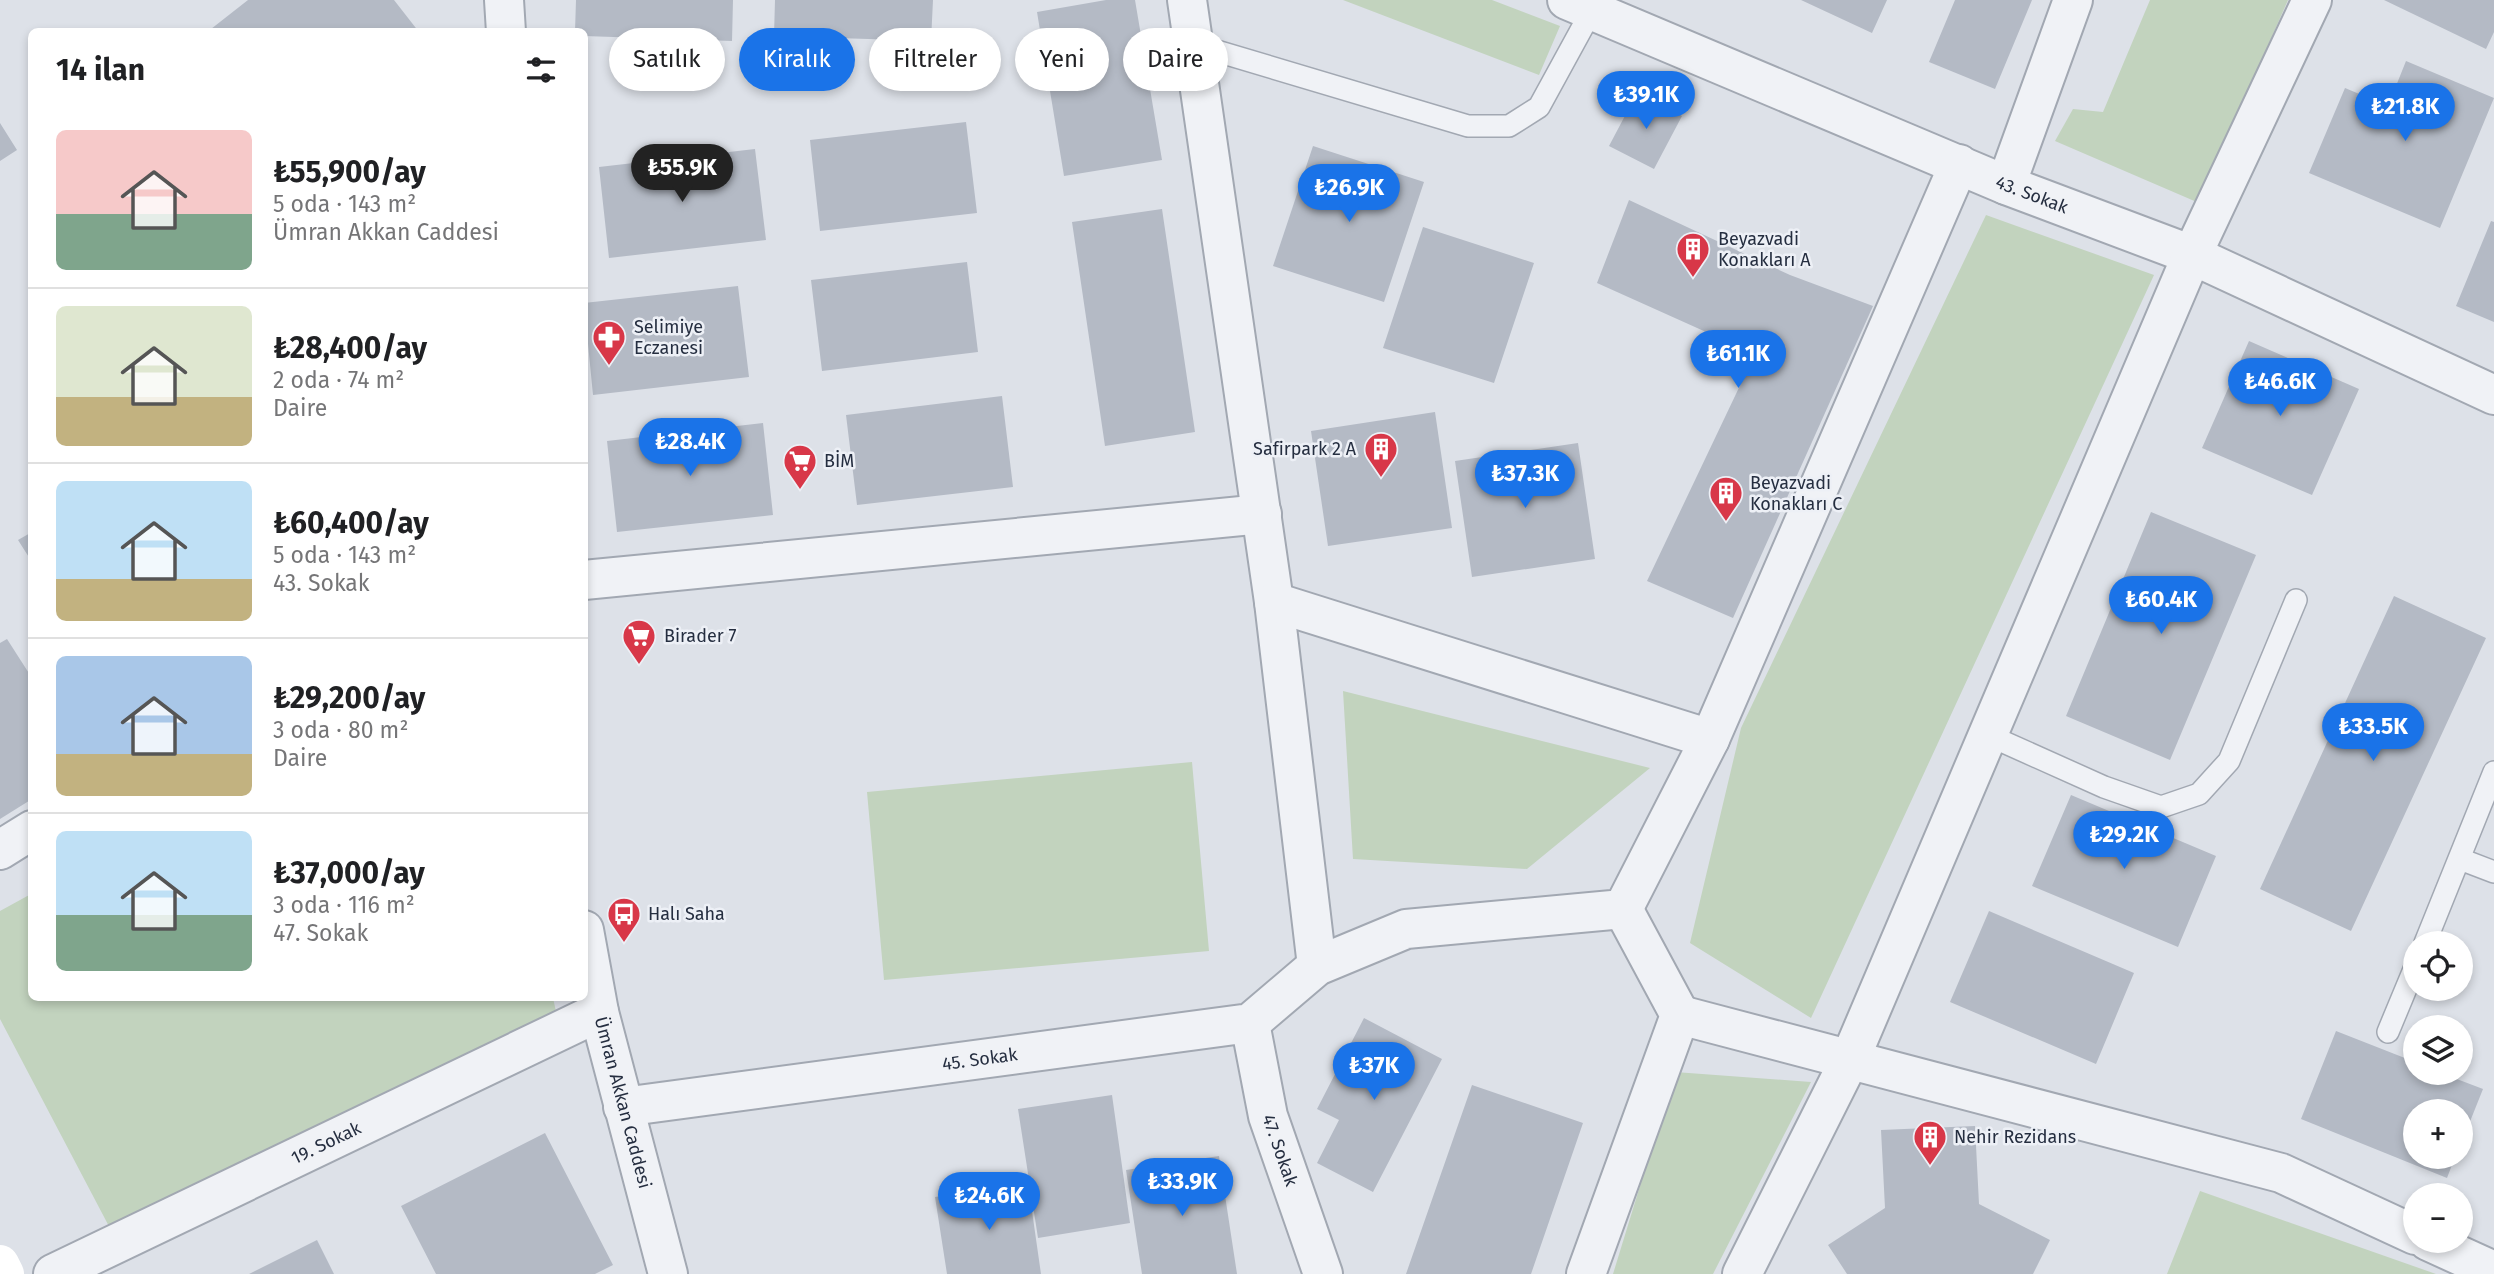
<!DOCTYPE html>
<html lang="tr">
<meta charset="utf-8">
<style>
:root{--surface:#fff;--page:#f2f2f2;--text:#202124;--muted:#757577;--line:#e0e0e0;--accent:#1a73e8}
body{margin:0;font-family:"Fira Sans",sans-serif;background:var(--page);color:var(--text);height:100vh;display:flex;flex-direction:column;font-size:26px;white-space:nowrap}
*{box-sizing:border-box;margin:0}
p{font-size:23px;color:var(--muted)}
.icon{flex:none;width:38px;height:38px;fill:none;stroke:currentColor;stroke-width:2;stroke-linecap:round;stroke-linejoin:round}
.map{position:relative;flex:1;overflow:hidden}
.details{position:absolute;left:28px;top:28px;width:560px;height:973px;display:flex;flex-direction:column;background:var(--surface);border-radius:10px;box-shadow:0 4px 10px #0003}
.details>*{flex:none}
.top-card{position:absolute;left:609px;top:28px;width:665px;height:63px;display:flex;gap:14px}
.tools{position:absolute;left:2403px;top:931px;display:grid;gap:14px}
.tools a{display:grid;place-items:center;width:70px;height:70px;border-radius:50%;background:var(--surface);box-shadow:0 4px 10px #0003;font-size:35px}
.price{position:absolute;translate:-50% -60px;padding:0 16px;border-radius:24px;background:var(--accent);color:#fff;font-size:23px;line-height:46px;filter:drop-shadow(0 2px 4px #0008)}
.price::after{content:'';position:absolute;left:50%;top:42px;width:21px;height:16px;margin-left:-10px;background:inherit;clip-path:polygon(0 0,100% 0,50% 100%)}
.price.active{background:#222;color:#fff}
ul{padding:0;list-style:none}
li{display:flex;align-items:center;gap:21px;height:175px;padding:0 28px}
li+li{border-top:2px solid var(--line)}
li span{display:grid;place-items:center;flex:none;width:196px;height:140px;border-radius:10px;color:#555}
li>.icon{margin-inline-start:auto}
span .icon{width:84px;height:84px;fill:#fffc;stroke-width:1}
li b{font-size:30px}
h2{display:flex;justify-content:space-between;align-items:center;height:84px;padding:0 28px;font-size:30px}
.chip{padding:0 24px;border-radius:32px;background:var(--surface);box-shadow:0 4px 10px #0003;font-size:24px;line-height:63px}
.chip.active{background:var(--accent);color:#fff}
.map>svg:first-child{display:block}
.green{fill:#c2d3be}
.building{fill:#b4bac5}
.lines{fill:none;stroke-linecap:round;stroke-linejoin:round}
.service-casing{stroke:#a2a8b2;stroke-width:24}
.minor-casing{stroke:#a2a8b2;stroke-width:42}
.service{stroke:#f0f2f6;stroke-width:21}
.minor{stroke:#f0f2f6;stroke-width:38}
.secondary{stroke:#fff;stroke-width:38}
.labels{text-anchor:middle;stroke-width:5;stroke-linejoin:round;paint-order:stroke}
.street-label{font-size:18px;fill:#252e40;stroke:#edf0f6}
.poi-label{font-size:18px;fill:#252e40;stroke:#edf0f6;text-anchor:start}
</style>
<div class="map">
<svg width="2494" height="1274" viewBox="0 0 2494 1274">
<rect width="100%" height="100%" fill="#dde1e8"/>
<!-- green -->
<path class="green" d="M1343,0H1492L1560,26L1539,75Z
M2150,0H2288L2199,203L2055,141L2073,109L2103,112Z
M1986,215L2154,275L1811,1018L1690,943L1741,728Z
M1343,691L1650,768L1527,869L1353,859Z
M1192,762L1209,951L884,980L867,792Z
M31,894L32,998H553L557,1016L113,1234L0,1019V911Z
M1675,1072L1811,1082L1713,1274H1613Z
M2200,1191L2436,1274H2167Z"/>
<!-- building -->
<path class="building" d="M248,0H394L419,32H213L211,29Z
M576,0H733L732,41L584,36V32H575Z
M775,0H933L931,41L774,36Z
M1106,0H1135L1162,160L1064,176L1037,12Z
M1801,0H1887L1872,33Z
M1955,0H2032L1995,89L1929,62Z
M2384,0H2494V32L2486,49Z
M2406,61L2494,98L2440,228L2309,173L2345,88L2388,106Z
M1637,93L1682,116L1654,169L1609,146Z
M966,122L977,213L820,231L810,140Z
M0,123L17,150L0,161Z
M1313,146L1424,182L1384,302L1273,266Z
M755,149L766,240L609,258L599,167Z
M1629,200L1790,275L1873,306L1733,618L1647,581L1755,354L1597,283Z
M1162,209L1195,432L1105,446L1072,222Z
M2491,221L2494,222V322L2456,306Z
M1423,227L1534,263L1494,383L1383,348Z
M967,262L978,352L822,371L811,280Z
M738,286L749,377L593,395L584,303Z
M2249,341L2359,389L2312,495L2202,448Z
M1002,396L1013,487L857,505L846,415Z
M1435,412L1452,528L1328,546L1311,431Z
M763,423L773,515L617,532L607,441Z
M1578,443L1595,559L1472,577L1455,461Z
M2151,512L2256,555L2170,760L2066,716Z
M32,532V562L18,540Z
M2394,596L2486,638L2351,931L2260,889Z
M7,639L32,678V799L0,819V643Z
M2071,795L2216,856L2178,947L2032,886Z
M1989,911L2134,973L2096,1064L1950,1002Z
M1364,1018L1442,1059L1373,1192L1317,1163L1339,1120L1317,1109Z
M2336,1031L2415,1062V1073H2441L2483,1089L2461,1144L2460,1111H2415V1157H2455L2447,1178L2301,1119Z
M1472,1085L1583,1123L1531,1274H1406Z
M1112,1095L1130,1223L1038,1238L1018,1109Z
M1975,1126L1979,1204L2050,1240L2033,1274H1847L1828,1245L1885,1208L1881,1130Z
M545,1133L613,1265L595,1274H436L401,1206Z
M1219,1156L1237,1274H1142L1126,1170Z
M1028,1183L1041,1274H947L935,1197Z
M317,1240L334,1274H249Z"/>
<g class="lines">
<defs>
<path id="service" d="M1193,44L1468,126H1509L1539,107L1592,10
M1988,735L2104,787L2161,807L2199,794L2229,761L2296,600
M2460,859L2494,872
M2425,943L2494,772
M2388,1032L2415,967"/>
<g id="minor">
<path d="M504,0L506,32"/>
<path d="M1187,0L1274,602L1317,966"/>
<path id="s1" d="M1567,0L2006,185L2192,255L2494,395"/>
<path d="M2006,185L2073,0"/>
<path d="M584,580L1262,514"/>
<path d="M1274,602L1710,739"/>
<path d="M0,850L32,830"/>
<path id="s2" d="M584,930L599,1012L668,1274"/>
<path d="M1680,1015L2281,1173L2415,1235"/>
<path id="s3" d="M1250,1023L1268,1116L1323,1274"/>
<path id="s4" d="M623,1107L1250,1023L1317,966L1406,929L1623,909L1710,739L1959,164"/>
<path d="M2428,1241L2494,1271"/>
<path id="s5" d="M53,1274L599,1012"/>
<path d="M1586,1274L1680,1015L1623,909"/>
<path d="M1742,1274L1850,1059L2192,255L2312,0"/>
</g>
</defs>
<!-- service casing -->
<use href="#service" class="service-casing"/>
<!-- minor casing -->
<use href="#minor" class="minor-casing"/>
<!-- service -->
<use href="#service" class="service"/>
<!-- minor -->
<use href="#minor" class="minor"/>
<!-- secondary -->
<path class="secondary" d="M0,1264L5,1274"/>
</g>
<!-- icons -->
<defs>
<symbol id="building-pin" viewBox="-11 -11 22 30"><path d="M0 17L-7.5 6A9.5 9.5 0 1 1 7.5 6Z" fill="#d83748" stroke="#edf0f6"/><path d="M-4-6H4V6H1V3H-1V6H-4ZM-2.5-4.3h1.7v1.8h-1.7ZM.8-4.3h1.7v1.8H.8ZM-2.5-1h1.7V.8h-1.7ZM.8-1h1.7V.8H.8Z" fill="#fff"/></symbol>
<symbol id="pharmacy-pin" viewBox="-11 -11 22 30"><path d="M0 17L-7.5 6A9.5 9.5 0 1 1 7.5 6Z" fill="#d83748" stroke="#edf0f6"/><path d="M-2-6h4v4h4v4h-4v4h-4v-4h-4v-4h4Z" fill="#fff"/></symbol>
<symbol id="supermarket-pin" viewBox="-11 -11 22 30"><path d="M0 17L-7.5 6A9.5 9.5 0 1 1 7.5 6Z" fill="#d83748" stroke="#edf0f6"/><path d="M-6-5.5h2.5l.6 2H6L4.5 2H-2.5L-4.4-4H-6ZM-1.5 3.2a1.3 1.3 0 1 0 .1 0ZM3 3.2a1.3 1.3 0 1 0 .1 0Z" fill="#fff"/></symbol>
<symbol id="bus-pin" viewBox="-11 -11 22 30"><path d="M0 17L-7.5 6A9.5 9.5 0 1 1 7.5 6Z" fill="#d83748" stroke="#edf0f6"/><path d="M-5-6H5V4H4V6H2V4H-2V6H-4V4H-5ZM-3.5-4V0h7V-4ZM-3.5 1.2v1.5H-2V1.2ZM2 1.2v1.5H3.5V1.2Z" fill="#fff"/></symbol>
</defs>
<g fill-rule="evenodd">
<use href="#building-pin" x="1674" y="230" width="38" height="52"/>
<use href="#pharmacy-pin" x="590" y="318" width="38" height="52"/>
<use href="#building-pin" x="1362" y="430" width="38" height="52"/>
<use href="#supermarket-pin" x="781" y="442" width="38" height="52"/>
<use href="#building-pin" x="1707" y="474" width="38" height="52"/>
<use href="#supermarket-pin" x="620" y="617" width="38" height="52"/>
<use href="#bus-pin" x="605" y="895" width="38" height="52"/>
<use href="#building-pin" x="1911" y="1118" width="38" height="52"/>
</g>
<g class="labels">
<!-- street labels -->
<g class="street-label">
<text dy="6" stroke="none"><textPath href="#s1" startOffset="504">43. Sokak</textPath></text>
<text dy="6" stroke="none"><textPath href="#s4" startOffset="360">45. Sokak</textPath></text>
<text dy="6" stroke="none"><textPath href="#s2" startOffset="177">Ümran Akkan Caddesi</textPath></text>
<text dy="6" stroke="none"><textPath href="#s5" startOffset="303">19. Sokak</textPath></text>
<text dy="6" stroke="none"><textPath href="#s3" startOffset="131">47. Sokak</textPath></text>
</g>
<!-- poi labels -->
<g class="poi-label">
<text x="1718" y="245">Beyazvadi<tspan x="1718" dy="21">Konakları A</tspan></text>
<text x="634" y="333">Selimiye<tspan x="634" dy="21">Eczanesi</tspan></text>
<text x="1356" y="455" text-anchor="end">Safirpark 2 A</text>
<text x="824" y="467">BİM</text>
<text x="1750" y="489">Beyazvadi<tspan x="1750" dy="21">Konakları C</tspan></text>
<text x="664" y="642">Birader 7</text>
<text x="648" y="920">Halı Saha</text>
<text x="1954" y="1143">Nehir Rezidans</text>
</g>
</g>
</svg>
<div class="tools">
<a><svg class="icon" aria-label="locate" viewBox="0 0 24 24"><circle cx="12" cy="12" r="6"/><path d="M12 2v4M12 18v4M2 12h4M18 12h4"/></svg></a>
<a><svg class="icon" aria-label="layers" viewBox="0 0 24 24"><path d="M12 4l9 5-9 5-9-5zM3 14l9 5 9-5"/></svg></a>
<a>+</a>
<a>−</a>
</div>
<b class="price" style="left:1646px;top:131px">₺39.1K</b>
<b class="price" style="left:2405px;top:143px">₺21.8K</b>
<b class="price active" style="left:682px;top:204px">₺55.9K</b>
<b class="price" style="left:1349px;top:224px">₺26.9K</b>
<b class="price" style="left:1738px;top:390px">₺61.1K</b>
<b class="price" style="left:2280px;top:418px">₺46.6K</b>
<b class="price" style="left:690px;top:478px">₺28.4K</b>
<b class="price" style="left:1525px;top:510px">₺37.3K</b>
<b class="price" style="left:2161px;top:636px">₺60.4K</b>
<b class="price" style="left:2373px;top:763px">₺33.5K</b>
<b class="price" style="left:2124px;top:871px">₺29.2K</b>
<b class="price" style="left:1374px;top:1102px">₺37K</b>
<b class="price" style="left:1182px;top:1218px">₺33.9K</b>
<b class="price" style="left:989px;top:1232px">₺24.6K</b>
<div class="top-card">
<a class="chip">Satılık</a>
<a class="chip active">Kiralık</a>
<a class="chip">Filtreler</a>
<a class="chip">Yeni</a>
<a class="chip">Daire</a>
</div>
<section class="details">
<h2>14 ilan<svg class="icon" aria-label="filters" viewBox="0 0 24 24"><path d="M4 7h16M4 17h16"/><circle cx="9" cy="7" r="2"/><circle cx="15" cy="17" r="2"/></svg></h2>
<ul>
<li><span style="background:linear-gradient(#f6c9c9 60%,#7fa58c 0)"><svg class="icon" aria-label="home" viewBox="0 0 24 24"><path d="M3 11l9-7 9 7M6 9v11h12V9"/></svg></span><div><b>₺55,900/ay</b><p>5 oda · 143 m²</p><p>Ümran Akkan Caddesi</p></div></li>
<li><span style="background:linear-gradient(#dfe7d0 65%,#c2b280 0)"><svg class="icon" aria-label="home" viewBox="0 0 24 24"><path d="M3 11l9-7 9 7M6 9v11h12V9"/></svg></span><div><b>₺28,400/ay</b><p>2 oda · 74 m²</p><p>Daire</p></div></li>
<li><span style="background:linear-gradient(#bfe0f5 70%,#c2b280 0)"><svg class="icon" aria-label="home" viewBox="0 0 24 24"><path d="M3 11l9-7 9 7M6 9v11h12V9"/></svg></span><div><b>₺60,400/ay</b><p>5 oda · 143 m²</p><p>43. Sokak</p></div></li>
<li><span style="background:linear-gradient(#a9c7e8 70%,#c2b280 0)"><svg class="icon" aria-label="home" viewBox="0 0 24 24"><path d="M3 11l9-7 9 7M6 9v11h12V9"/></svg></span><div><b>₺29,200/ay</b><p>3 oda · 80 m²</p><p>Daire</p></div></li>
<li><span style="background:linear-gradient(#bfe0f5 60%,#7fa58c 0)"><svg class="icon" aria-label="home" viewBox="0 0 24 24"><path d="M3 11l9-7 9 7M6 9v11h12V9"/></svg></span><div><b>₺37,000/ay</b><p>3 oda · 116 m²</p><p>47. Sokak</p></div></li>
</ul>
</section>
</div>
